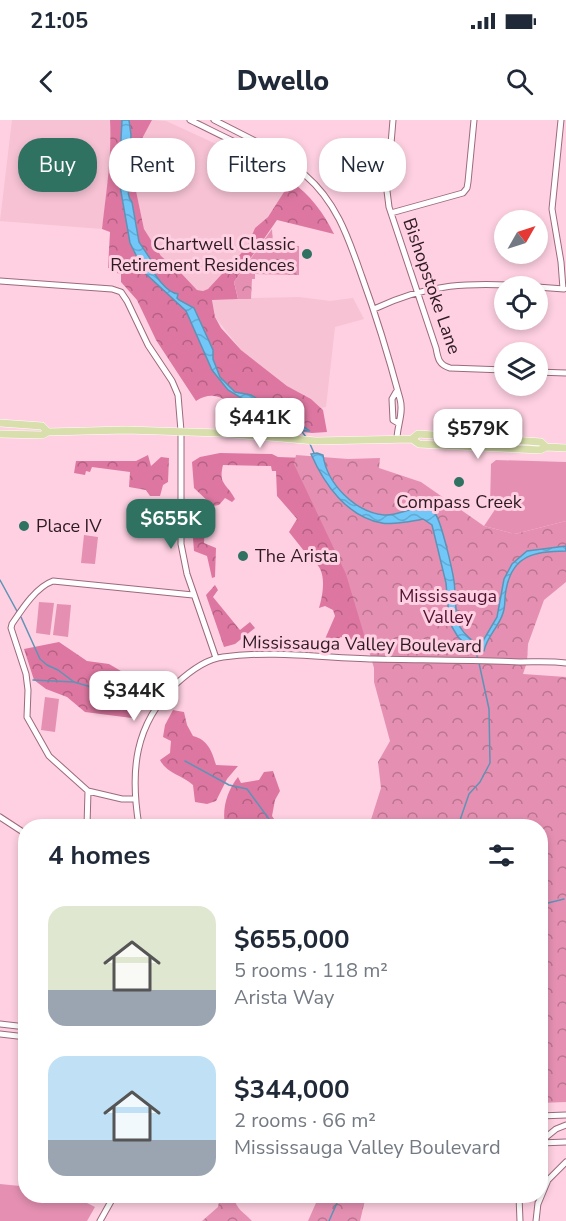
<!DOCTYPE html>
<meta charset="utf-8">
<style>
:root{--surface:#fff;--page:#f2f2f3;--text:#1f2937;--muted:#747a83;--accent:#307262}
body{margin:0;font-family:"Nunito Sans",sans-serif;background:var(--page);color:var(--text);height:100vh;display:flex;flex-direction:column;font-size:22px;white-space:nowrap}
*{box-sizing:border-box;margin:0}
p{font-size:20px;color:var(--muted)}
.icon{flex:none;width:33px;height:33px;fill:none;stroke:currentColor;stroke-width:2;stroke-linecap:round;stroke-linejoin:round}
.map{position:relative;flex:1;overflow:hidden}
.panel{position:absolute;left:18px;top:699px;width:530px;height:384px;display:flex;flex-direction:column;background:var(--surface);border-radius:24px;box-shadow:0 3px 9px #0003}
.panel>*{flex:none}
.banner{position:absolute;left:18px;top:18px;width:531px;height:54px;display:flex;gap:12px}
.needle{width:39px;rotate:51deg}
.fabs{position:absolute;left:494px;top:90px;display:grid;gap:12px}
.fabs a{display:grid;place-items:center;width:54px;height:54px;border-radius:50%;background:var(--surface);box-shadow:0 3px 9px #0003;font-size:30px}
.price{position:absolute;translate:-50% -51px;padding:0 14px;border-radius:12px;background:#fff;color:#222;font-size:20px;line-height:39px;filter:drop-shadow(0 2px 3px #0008)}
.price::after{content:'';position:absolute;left:50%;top:36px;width:18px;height:14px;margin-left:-9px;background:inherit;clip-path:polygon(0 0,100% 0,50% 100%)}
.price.on{background:var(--accent);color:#fff}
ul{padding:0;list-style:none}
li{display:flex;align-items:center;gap:18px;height:150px;padding:0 30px}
li span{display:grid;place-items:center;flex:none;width:168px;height:120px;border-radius:18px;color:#555}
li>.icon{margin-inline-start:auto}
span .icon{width:72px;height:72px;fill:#fffc;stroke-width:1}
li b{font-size:26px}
h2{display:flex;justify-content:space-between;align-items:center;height:72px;padding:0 30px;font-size:26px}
.tag{padding:0 21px;border-radius:24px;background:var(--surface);box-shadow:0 3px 9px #0003;font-size:21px;line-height:54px}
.tag.on{background:var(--accent);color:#fff}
.status{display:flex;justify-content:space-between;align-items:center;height:42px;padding:0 30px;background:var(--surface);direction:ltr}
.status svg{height:16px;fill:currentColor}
header{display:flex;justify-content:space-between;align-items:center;height:78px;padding:0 30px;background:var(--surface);font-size:27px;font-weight:800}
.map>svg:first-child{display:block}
.built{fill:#f6c2d4}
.grass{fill:#e590b2}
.forest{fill:url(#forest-crowns)}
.park{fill:url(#park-crowns)}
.water{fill:url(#water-waves);stroke:#5d93b7;stroke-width:1.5}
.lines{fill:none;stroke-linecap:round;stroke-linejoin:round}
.stream{stroke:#5d93b7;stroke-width:1.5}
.minor-casing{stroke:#9c697d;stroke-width:7}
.major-casing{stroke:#fff;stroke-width:8}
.minor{stroke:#fff;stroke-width:5}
.major{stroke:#d8dfac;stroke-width:7}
.poi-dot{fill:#307262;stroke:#fed0e1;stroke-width:2}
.labels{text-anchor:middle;stroke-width:6;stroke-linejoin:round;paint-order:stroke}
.poi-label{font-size:18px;fill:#2d1921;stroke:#fed0e1;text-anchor:start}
.street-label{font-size:18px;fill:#2d1921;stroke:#fed0e1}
.park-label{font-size:18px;fill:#511131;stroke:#fed0e1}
</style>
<div class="status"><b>21:05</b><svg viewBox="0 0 49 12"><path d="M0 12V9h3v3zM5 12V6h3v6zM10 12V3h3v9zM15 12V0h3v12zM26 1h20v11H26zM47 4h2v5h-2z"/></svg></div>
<header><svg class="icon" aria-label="back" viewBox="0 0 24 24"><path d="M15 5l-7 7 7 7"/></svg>Dwello<svg class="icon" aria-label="search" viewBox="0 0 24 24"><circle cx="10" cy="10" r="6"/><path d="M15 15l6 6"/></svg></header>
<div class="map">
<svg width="566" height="1101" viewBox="0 0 566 1101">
<defs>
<pattern id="forest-crowns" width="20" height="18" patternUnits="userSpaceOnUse" patternTransform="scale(1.5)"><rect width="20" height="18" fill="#dd77a1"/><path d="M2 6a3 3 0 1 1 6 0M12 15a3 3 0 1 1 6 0" fill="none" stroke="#b46183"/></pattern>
<pattern id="park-crowns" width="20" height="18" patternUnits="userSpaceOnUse" patternTransform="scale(1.5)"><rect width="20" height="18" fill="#e590b2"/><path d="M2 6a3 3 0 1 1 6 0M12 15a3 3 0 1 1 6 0" fill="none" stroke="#ba7590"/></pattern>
<pattern id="water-waves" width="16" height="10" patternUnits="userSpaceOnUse" patternTransform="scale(1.5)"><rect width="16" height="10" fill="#71c7f7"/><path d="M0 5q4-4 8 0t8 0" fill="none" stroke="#62aad3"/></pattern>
</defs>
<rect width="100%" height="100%" fill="#fed0e1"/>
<!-- built -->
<path class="built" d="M12,0H110L111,20L109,53L102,109L0,101Z
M152,0L166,1L271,49L291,61L268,97L255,108L248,127L208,169L203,171L197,170L181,153L161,136L144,109L135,66L136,30Z
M299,177L330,181L353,178L364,199L335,207L326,287L321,288L311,279L287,266L241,230L215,197L212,179Z"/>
<!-- grass -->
<path class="grass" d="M496,340L566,342V401L515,414L484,406L496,388L490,385L491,344Z
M84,415L98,417L95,444L81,443Z
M39,482L54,483L50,515L36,513Z
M57,484L71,485L68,517L53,515Z
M45,577L59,579L55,612L41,610Z
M21,1057L25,1058L26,1076H73L95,1087L87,1101H0V1064L20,1066Z"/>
<!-- forest -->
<path class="forest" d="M110,0H152L136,30L135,66L144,109L161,136L181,153L197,170L203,171L208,169L247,127L255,108L268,97L291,61C311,76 323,92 334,114L277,100L234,162L238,179L212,180L215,197L221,208L241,230L287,266L311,279L323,290L327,312L312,313L248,306L245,294C229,282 216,268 196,281L156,220L137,180L121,162V154L117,153V149L108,148L110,112L102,109C106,73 112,37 110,0Z
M220,333L272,334L278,337L306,338L396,526L356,525L353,521L341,517L331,523L325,519L335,496L333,490L325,486L319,488C323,475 328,448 312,441L289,412L297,399L277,376L276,351H272L271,346L223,345C218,365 227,363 235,379L232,382L225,378L219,385L213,386L194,368L192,342L200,337Z
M148,335L151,346L161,337L169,338L168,362L163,365L160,376H150L146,370L129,367L130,352L92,347L90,352L86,351L85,355L74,353L76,341H136Z
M211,397V403L205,405L204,423L216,428L215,457L212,458L207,436L194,431L192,405L196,398Z
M215,465L218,470L213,477L240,510L250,502L255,508L235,524L224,527L206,475Z
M59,522L87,541L109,544L150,568L132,598L85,592L67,577L46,569L34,560L24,529Z
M173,590L184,592L187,605L193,616C208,620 212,631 216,645L238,646L227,659L216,681L207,684L195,682L193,665C182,655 166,653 160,640L170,633L171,621L163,617L165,605Z
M273,651L280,671L275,680L272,696L279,706H225C222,688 227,671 238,657L241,663L259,660L264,652Z"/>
<!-- park -->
<path class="park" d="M272,109L273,125L299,126V155L255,154V159H252L251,179H238L234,162Z
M296,335L348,339L380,338L379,348L421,362L484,406L515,414L566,401V462L544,480L528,524L527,542L523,554L566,557V982L540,983V706H369L381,668L378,642L390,621L374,562V548L346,454L294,344Z
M220,1076H234C235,1089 245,1093 252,1101H202L218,1087Z
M319,1076H366L360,1101H308Z"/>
<!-- water -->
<path class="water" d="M122,0H129L131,15L130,40L128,42L127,57L129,58C129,66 126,76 132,82L139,122L153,143L151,145C153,154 167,173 178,174L177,178L179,180L194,188L213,230V239L220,257L235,272L251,275L262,282L266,283L310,311L297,310L287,306L228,270L212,250L186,191L145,153L130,123L121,72L119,57Z
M317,333L323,335C327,364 355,392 384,395C400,397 425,378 436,395C442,405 452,448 454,461C456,476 454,493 460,507C464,514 473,522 480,526L497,497L504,459L512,444L527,431L566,426V431C535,431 512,435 506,470C504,478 506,485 503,493C499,507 487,516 484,531L471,529L458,517L452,507L449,497L446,463L432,405L423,399C415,401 389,405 382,403C347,397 324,364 311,334Z"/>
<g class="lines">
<!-- stream -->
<path class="stream" d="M300,309L306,317
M310,324L314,333
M0,460L18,493
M21,497L40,539L47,545L58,550L74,562L122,576L135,589
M473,529L478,538
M33,560L74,562
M185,641L229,665L247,669L269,699V706
M458,706L469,674L480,662L490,643L489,589L479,543
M540,787L544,784L564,779
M329,1101L340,1076"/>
<defs>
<path id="minor" d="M190,0C213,11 237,24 260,33C277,39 292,43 305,55C337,82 349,120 362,157C377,198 389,238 400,279C404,293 397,306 397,319
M214,0L265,26L276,37
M393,0L387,71L389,87L436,228C438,239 439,245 450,248L504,250
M561,0L552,89L561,142L563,169
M391,93L463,73L467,68L468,62L474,0
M0,161L112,169L121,172L127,181L148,225L172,261L178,275L181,311V424L187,454L216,538
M537,167L564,169
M374,189C429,163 470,162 529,166
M537,252L566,253
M396,272L392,279L393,300L398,303
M135,679H122L88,671L49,636L27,597L28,570L26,554L11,508L12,504C22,489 36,467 53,461L193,475
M0,697L26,714
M87,706L88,671
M139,706C130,651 134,605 176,564C189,552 206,539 223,537C273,530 325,538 374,539C423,540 472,540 520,542C536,542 551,541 566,543
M0,904L26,907
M0,914L26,917
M540,996L566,995
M540,1022L556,1009L566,1005
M540,1023L566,1022
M519,1076L520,1101
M538,1084L548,1060L566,1042
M100,1101L114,1076
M536,1101L538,1083"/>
<path id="major" d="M0,303L42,306L48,312
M0,314L42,315L48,312L126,310L220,313L316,321L412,319L419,324L540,330L546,327L566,328
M412,319L418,314L541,322L546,327"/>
</defs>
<!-- minor casing -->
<use href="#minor" class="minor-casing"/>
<!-- major casing -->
<use href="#major" class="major-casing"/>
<!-- minor -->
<use href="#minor" class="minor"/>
<!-- major -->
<use href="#major" class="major"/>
</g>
<!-- markers -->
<g class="poi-dot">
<circle cx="307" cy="134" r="6"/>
<circle cx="459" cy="362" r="6"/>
<circle cx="24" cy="406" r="6"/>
<circle cx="243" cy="436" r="6"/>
</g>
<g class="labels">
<!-- poi labels -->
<g class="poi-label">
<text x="295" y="130" text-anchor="end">Chartwell Classic<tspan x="295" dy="21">Retirement Residences</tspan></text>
<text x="459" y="388" text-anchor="middle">Compass Creek</text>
<text x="36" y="412">Place IV</text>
<text x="255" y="442">The Arista</text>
</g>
<!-- street labels -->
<g class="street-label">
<text transform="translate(432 166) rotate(71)" y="6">Bishopstoke Lane</text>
<text transform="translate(362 524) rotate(1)" y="6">Mississauga Valley Boulevard</text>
</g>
<!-- park labels -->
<g class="park-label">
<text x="448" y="482">Mississauga<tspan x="448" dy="21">Valley</tspan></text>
</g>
</g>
</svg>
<div class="fabs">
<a><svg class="needle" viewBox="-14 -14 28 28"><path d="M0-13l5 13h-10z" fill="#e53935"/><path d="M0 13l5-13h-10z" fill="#747a83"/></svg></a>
<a><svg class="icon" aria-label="locate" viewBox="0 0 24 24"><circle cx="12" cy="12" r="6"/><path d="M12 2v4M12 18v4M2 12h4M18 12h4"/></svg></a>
<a><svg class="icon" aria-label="layers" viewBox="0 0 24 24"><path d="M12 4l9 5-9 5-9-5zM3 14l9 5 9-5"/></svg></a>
</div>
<b class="price" style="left:260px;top:329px">$441K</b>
<b class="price" style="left:478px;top:340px">$579K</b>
<b class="price on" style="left:171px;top:430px">$655K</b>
<b class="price" style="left:134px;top:602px">$344K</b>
<div class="banner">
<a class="tag on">Buy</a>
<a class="tag">Rent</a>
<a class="tag">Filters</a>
<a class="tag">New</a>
</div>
<section class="panel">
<h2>4 homes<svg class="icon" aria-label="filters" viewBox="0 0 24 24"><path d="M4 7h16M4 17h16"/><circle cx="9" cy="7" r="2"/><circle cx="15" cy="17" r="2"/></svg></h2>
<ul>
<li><span style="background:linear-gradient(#dfe7d0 70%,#9aa5b1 0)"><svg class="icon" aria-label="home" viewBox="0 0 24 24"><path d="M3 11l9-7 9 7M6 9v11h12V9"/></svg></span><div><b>$655,000</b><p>5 rooms · 118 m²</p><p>Arista Way</p></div></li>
<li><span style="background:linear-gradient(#bfe0f5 70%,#9aa5b1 0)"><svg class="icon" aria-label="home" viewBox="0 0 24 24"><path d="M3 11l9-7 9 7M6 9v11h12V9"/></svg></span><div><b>$344,000</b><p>2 rooms · 66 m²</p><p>Mississauga Valley Boulevard</p></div></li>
</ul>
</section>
</div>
